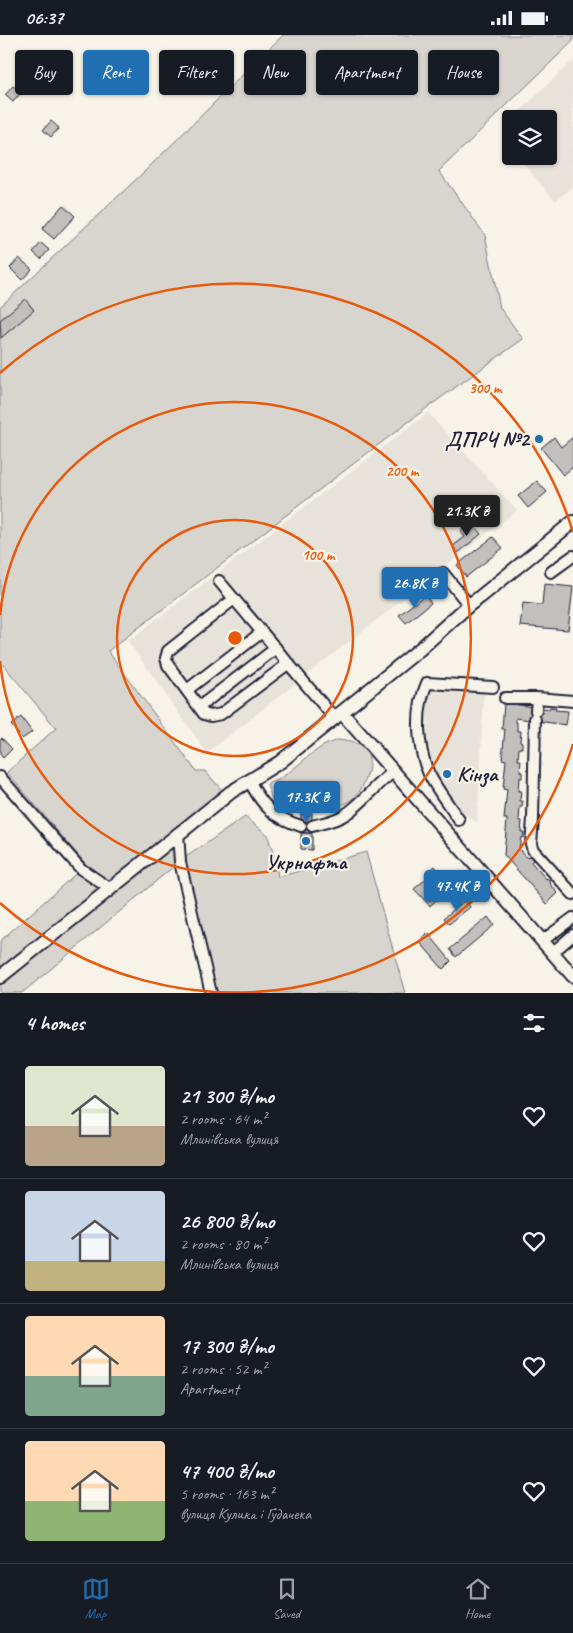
<!DOCTYPE html>
<meta charset="utf-8">
<style>
:root{--surface:#171b24;--page:#20242c;--text:#f1f3f6;--muted:#9ea1a6;--line:#363941;--accent:#1f6fb2}
body{margin:0;font-family:Caveat,sans-serif;background:var(--page);color:var(--text);height:100vh;display:flex;flex-direction:column;font-size:19px;white-space:nowrap}
*{box-sizing:border-box;margin:0}
p{font-size:16px;color:var(--muted)}
.icon{flex:none;width:28px;height:28px;fill:none;stroke:currentColor;stroke-width:2;stroke-linecap:round;stroke-linejoin:round}
.map{position:relative;height:958px;overflow:hidden}
.drawer{display:flex;flex-direction:column;background:var(--surface);flex:1}
.drawer>*{flex:none}
.hud{position:absolute;left:15px;top:15px;width:544px;height:45px;display:flex;gap:10px}
.tools{position:absolute;left:502px;top:75px;display:grid;gap:10px}
.tools a{display:grid;place-items:center;width:55px;height:55px;border-radius:5px;background:var(--surface);box-shadow:0 1px 4px #0004;font-size:25px}
.price{position:absolute;translate:-50% -42px;padding:0 11px;border-radius:5px;background:var(--accent);color:#fff;font-size:16px;line-height:32px;filter:drop-shadow(0 1px 2px #0008)}
.price::after{content:'';position:absolute;left:50%;top:30px;width:15px;height:11px;margin-left:-8px;background:inherit;clip-path:polygon(0 0,100% 0,50% 100%)}
.price.selected{background:#222;color:#fff}
ul{padding:0;list-style:none}
li{display:flex;align-items:center;gap:15px;height:125px;padding:0 25px}
li+li{border-top:1px solid var(--line)}
li span{display:grid;place-items:center;flex:none;width:140px;height:100px;border-radius:5px;color:#555}
li>.icon{margin-inline-start:auto}
span .icon{width:60px;height:60px;fill:#fffc;stroke-width:1}
li b{font-size:21px}
h2{display:flex;justify-content:space-between;align-items:center;height:60px;padding:0 25px;font-size:21px}
.pill{padding:0 18px;border-radius:5px;background:var(--surface);box-shadow:0 1px 4px #0004;font-size:18px;line-height:45px}
.pill.selected{background:var(--accent);color:#fff}
.status{display:flex;justify-content:space-between;align-items:center;height:35px;padding:0 25px;background:var(--surface);direction:ltr}
.status svg{height:14px;fill:currentColor}
.tab-bar{display:flex;justify-content:space-around;align-items:center;height:70px;border-top:1px solid var(--line);background:var(--surface);font-size:14px;color:var(--muted)}
.tab-bar a{display:grid;justify-items:center;gap:2px}
.tab-bar .selected{color:var(--accent)}
.map>svg:first-child{display:block}
.built{fill:#e7e3db}
.green{fill:#d8d5cf;stroke:#7d7c85}
.building{fill:#c2bfbd;stroke:#22223b}
.lines{fill:none;stroke-linecap:round;stroke-linejoin:round}
.minor-casing{stroke:#22223b;stroke-width:14}
.major-casing{stroke:#22223b;stroke-width:16}
.minor{stroke:#f7f3e8;stroke-width:10}
.major{stroke:#f7f3e8;stroke-width:12}
.ring{fill:none;stroke:#e8590c;stroke-width:2.5}
.poi-dot{fill:#1f6fb2;stroke:#f7f3e8;stroke-width:2}
.labels{text-anchor:middle;stroke-width:4.5;stroke-linejoin:round;paint-order:stroke}
.poi-label{font-size:21px;font-weight:bold;fill:#22223b;stroke:#f7f3e8;text-anchor:end}
.centre{fill:#e8590c;stroke:#f7f3e8;stroke-width:2.5}
.ring-label{font-size:15px;text-anchor:middle;font-weight:bold;fill:#e8590c;stroke:#f7f3e8;stroke-width:4.5;stroke-linejoin:round;paint-order:stroke}
</style>
<div class="status"><b>06:37</b><svg viewBox="0 0 49 12"><path d="M0 12V9h3v3zM5 12V6h3v6zM10 12V3h3v9zM15 12V0h3v12zM26 1h20v11H26zM47 4h2v5h-2z"/></svg></div>
<div class="map">
<svg width="573" height="958" viewBox="0 0 573 958">
<rect width="100%" height="100%" fill="#f7f3e8"/>
<filter id="ink" filterUnits="userSpaceOnUse"><feTurbulence type="fractalNoise" baseFrequency=".02" numOctaves="2"/><feDisplacementMap in="SourceGraphic" scale="10" xChannelSelector="R" yChannelSelector="G"/><feConvolveMatrix kernelMatrix="1 2 1 2 8 2 1 2 1" color-interpolation-filters="sRGB"/></filter>
<g filter="url(#ink)">
<!-- built -->
<path class="built" d="M573,25V152L555,166L517,121H549V84H512Z
M428,378L517,475L207,718L128,606Z
M427,657L484,658L477,788L454,772L432,737L422,700Z"/>
<!-- green -->
<path class="green" d="M283,0H573V6L439,136L485,200L500,273L523,304L428,372L108,616L196,736H205L222,755L223,762L178,798L180,826L245,782L267,799L274,820L278,842L366,817L405,958H211L179,827L22,958H0V906L81,834L88,832L7,737L56,693L0,626V272L144,137Z
M338,705C347,706 361,708 367,717C374,730 363,756 353,764C347,769 341,770 334,771L277,772L273,768L267,749C271,747 277,746 281,743C301,730 315,711 338,705Z"/>
<!-- building -->
<path class="building" d="M13,51L21,58L13,67L5,60Z
M51,86L59,93L51,102L43,95Z
M63,170L75,181L54,204L42,194Z
M41,208L49,215L41,224L33,217Z
M19,223L32,234L22,245L10,233Z
M25,264L34,275L1,303L0,285Z
M554,402L561,412L573,402V432L563,440L541,413Z
M537,446L547,457L528,473L518,461Z
M471,487L481,499L458,518L453,511L465,502L460,496Z
M493,502L503,513L466,542L457,530Z
M544,549L573,552L568,595L520,591L523,568L542,570Z
M425,560L431,568L406,588L399,580Z
M504,668L549,674L550,672L556,673L555,675L568,676L566,690L516,683V687H517V696H521L520,706L522,707V713H519L518,725H521L520,737H522V743H519L518,756H521L520,766H523L522,772H520L519,785L522,786L521,797H524L523,803L521,802L519,814L527,823L530,820L533,825L531,827L546,844L547,843L549,845L551,848L550,849L558,858L547,869L504,820L507,784H504L507,755L503,754L506,725L502,724L505,694H502Z
M21,682L32,697L22,704L11,690Z
M2,703L12,714L3,723L0,719V704Z
M301,778H312V798H301Z
M301,798H312V815L301,814Z
M435,831L437,834L436,835L450,851L452,850L455,853L447,860L445,857L430,871L414,854L428,842L425,840Z
M465,865L470,872L449,889L444,883Z
M488,882L494,890L456,922L450,914Z
M428,898L451,926L443,934L419,906Z"/>
<g class="lines">
<defs>
<path id="minor" d="M551,537L573,521
M443,538L469,570
M219,546L335,684
M234,564L168,616L166,623L168,630L204,679L211,681L221,679L289,628
M187,655L262,597
M505,663H537L573,666
M199,672L276,613
M536,676L537,663
M535,684L533,784L531,809L533,815L573,859
M0,742L81,834L109,853
M249,745C262,771 273,782 301,791
M459,785C449,770 437,755 429,739C417,712 415,675 427,648L493,652
M312,791C323,788 336,786 346,779C364,767 377,749 394,736
M178,798L180,827L211,958
M542,906L573,883
M552,918L573,900"/>
<path id="major" d="M342,678L573,941
M0,942L231,757L280,727L420,614L469,570L480,562L573,487"/>
</defs>
<!-- minor casing -->
<use href="#minor" class="minor-casing"/>
<!-- major casing -->
<use href="#major" class="major-casing"/>
<!-- minor -->
<use href="#minor" class="minor"/>
<!-- major -->
<use href="#major" class="major"/>
</g>
</g>
<!-- distance rings -->
<g class="ring">
<circle cx="235" cy="603" r="118"/>
<path d="M0 580A236 236 0 1 1 0 626"/>
<path d="M573 709A354 354 0 0 1 0 868M0 338A354 354 0 0 1 573 497"/>
</g>
<!-- markers -->
<g class="poi-dot">
<circle cx="539" cy="404" r="5"/>
<circle cx="447" cy="739" r="5"/>
<circle cx="306" cy="806" r="5"/>
</g>
<g class="labels">
<!-- poi labels -->
<g class="poi-label">
<text x="529" y="411">ДПРЧ №2</text>
<text x="457" y="746" text-anchor="start">Кінза</text>
<text x="306" y="834" text-anchor="middle">Укрнафта</text>
</g>
</g>
<circle cx="235" cy="603" r="8" class="centre"/>
<g class="ring-label">
<text x="485" y="358">300 m</text>
<text x="402" y="441">200 m</text>
<text x="318" y="525">100 m</text>
</g>
</svg>
<div class="tools">
<a><svg class="icon" aria-label="layers" viewBox="0 0 24 24"><path d="M12 4l9 5-9 5-9-5zM3 14l9 5 9-5"/></svg></a>
</div>
<b class="price selected" style="left:467px;top:502px">21.3K ₴</b>
<b class="price" style="left:415px;top:574px">26.8K ₴</b>
<b class="price" style="left:307px;top:788px">17.3K ₴</b>
<b class="price" style="left:457px;top:877px">47.4K ₴</b>
<div class="hud">
<a class="pill">Buy</a>
<a class="pill selected">Rent</a>
<a class="pill">Filters</a>
<a class="pill">New</a>
<a class="pill">Apartment</a>
<a class="pill">House</a>
</div>
</div>
<section class="drawer">
<h2>4 homes<svg class="icon" aria-label="filters" viewBox="0 0 24 24"><path d="M4 7h16M4 17h16"/><circle cx="9" cy="7" r="2"/><circle cx="15" cy="17" r="2"/></svg></h2>
<ul>
<li><span style="background:linear-gradient(#dfe7d0 60%,#b9a48a 0)"><svg class="icon" aria-label="home" viewBox="0 0 24 24"><path d="M3 11l9-7 9 7M6 9v11h12V9"/></svg></span><div><b>21 300 ₴/mo</b><p>2 rooms · 64 m²</p><p>Млинівська вулиця</p></div><svg class="icon" aria-label="heart" viewBox="0 0 24 24"><path d="M12 20l-8-8c-3-5 5-10 8-4 3-6 11-1 8 4z"/></svg></li>
<li><span style="background:linear-gradient(#c9d6e8 70%,#c2b280 0)"><svg class="icon" aria-label="home" viewBox="0 0 24 24"><path d="M3 11l9-7 9 7M6 9v11h12V9"/></svg></span><div><b>26 800 ₴/mo</b><p>2 rooms · 80 m²</p><p>Млинівська вулиця</p></div><svg class="icon" aria-label="heart" viewBox="0 0 24 24"><path d="M12 20l-8-8c-3-5 5-10 8-4 3-6 11-1 8 4z"/></svg></li>
<li><span style="background:linear-gradient(#ffd9b3 60%,#7fa58c 0)"><svg class="icon" aria-label="home" viewBox="0 0 24 24"><path d="M3 11l9-7 9 7M6 9v11h12V9"/></svg></span><div><b>17 300 ₴/mo</b><p>2 rooms · 52 m²</p><p>Apartment</p></div><svg class="icon" aria-label="heart" viewBox="0 0 24 24"><path d="M12 20l-8-8c-3-5 5-10 8-4 3-6 11-1 8 4z"/></svg></li>
<li><span style="background:linear-gradient(#ffd9b3 60%,#8fb573 0)"><svg class="icon" aria-label="home" viewBox="0 0 24 24"><path d="M3 11l9-7 9 7M6 9v11h12V9"/></svg></span><div><b>47 400 ₴/mo</b><p>5 rooms · 163 m²</p><p>вулиця Кулика і Гудачека</p></div><svg class="icon" aria-label="heart" viewBox="0 0 24 24"><path d="M12 20l-8-8c-3-5 5-10 8-4 3-6 11-1 8 4z"/></svg></li>
</ul>
</section>
<nav class="tab-bar">
<a class="selected"><svg class="icon" aria-label="map" viewBox="0 0 24 24"><path d="M3 6l6-2 6 2 6-2v14l-6 2-6-2-6 2zM9 4v14M15 6v14"/></svg>Map</a>
<a><svg class="icon" aria-label="saved" viewBox="0 0 24 24"><path d="M7 4h10v16l-5-4-5 4z"/></svg>Saved</a>
<a><svg class="icon" aria-label="home" viewBox="0 0 24 24"><path d="M3 11l9-7 9 7M6 9v11h12V9"/></svg>Home</a>
</nav>
